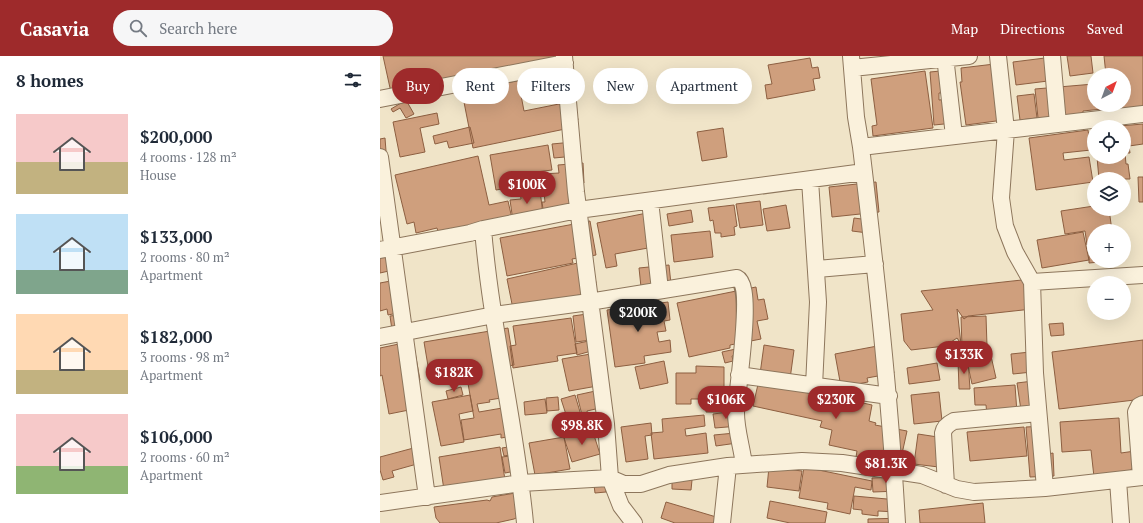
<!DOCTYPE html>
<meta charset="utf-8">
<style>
:root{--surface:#fff;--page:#f6f6f7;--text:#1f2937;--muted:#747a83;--accent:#9e2a2b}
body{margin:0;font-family:"PT Serif",serif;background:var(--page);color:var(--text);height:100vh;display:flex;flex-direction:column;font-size:15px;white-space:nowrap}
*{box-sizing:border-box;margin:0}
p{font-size:13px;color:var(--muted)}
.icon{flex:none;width:22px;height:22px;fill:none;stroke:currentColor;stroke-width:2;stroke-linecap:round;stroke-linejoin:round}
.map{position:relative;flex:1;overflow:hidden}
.side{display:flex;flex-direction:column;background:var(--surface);width:380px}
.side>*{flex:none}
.top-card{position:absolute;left:12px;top:12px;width:380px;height:36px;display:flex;gap:8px}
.needle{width:26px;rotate:41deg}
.tools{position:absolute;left:707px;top:12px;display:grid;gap:8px}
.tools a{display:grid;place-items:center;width:44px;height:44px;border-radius:50%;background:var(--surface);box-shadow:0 4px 16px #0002;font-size:20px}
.price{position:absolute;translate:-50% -34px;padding:0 9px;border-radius:14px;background:var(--accent);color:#fff;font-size:13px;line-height:26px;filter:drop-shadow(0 1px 2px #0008)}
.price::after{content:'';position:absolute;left:50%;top:24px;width:12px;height:9px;margin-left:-6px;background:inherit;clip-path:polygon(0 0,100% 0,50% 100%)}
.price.selected{background:#222;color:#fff}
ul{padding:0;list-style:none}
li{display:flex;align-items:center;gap:12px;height:100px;padding:0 16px}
li span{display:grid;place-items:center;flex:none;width:112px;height:80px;border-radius:0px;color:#555}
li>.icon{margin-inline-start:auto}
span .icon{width:48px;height:48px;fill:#fffc;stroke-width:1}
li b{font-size:17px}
h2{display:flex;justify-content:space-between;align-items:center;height:48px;padding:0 16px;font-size:17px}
.pill{padding:0 14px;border-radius:18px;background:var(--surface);box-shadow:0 4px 16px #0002;font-size:14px;line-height:36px}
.pill.selected{background:var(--accent);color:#fff}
header{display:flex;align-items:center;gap:24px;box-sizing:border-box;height:56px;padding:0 20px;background:var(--accent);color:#fff}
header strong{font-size:19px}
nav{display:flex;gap:22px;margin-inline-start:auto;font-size:14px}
.search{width:280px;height:36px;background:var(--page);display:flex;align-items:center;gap:10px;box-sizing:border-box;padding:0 14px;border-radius:22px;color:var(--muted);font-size:15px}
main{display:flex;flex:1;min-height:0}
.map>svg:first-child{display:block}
.building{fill:#cf9f7d;stroke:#8d5f41}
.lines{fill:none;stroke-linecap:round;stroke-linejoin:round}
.minor-casing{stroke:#8d765c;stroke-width:18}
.minor{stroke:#faf1dc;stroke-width:16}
</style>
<header>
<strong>Casavia</strong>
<div class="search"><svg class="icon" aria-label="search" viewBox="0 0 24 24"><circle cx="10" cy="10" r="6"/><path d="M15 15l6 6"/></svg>Search here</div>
<nav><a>Map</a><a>Directions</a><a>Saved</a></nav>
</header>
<main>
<section class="side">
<h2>8 homes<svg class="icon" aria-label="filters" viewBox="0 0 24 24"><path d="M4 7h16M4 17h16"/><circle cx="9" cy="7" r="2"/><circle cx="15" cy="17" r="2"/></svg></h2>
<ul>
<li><span style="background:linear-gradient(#f6c9c9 60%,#c2b280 0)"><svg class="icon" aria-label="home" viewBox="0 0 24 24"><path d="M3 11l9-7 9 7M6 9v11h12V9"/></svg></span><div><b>$200,000</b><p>4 rooms · 128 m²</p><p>House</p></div></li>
<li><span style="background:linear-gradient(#bfe0f5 70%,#7fa58c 0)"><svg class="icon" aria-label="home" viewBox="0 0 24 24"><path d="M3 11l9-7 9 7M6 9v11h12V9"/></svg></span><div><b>$133,000</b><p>2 rooms · 80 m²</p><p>Apartment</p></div></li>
<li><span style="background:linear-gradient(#ffd9b3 70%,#c2b280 0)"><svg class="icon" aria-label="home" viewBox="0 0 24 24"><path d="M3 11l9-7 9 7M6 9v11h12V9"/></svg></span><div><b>$182,000</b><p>3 rooms · 98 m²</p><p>Apartment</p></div></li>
<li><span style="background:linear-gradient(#f6c9c9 65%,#8fb573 0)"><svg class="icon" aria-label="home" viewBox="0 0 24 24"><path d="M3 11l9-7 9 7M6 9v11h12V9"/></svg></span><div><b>$106,000</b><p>2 rooms · 60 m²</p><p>Apartment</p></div></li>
</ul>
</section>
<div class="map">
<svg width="763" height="467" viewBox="0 0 763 467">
<rect width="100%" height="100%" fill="#f0e4c8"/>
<!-- building -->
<path class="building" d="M3,0H180L12,41Z
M687,0H711L713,17L690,20Z
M724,0H763V53L729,56L728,49H744V19H726Z
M673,1L676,24L636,29L633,6Z
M430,2L432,12L438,11L440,22L433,23L435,34L387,43L385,29L392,28L388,9Z
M623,7L631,63L586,69L580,26H582L581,12Z
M571,14L573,36L559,37V44L572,43L574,67L554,69L550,16Z
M545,15L553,72L493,80L492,70L497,69L491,23Z
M151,22L152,31L140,34L144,55L194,45L198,64L189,66L190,72L93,92L82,36Z
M714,28V49H721L722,53L703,55V59L658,62L655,33Z
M654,38L657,62L640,64L637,40Z
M26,44L34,58L26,62L20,52L13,56L11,53Z
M57,57L59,68L40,72L45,96L20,101L13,66Z
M763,68V88L749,90L750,97H745L746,108H748L750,123H719L717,101H744V71H728Z
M90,71L94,87L69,92L67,85L55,88L53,80Z
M343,72L347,101L322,105L317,76Z
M708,74L711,94L683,97L684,104L709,101L713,126L656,134L649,82Z
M5,82L6,95H2L0,103V83Z
M193,86L195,100L174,102L172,88Z
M168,89L172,114L148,117L150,128L137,130L139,135L129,137L128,132L116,134L110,99Z
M98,100L109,149L128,145L133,167L60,183L57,172L36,177L34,166L27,168L15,119Z
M203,107L204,127H201L204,157L164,160L162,146H165L162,118L179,117L178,109Z
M758,121H763V146H759Z
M496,126L499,156L452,161L449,131Z
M160,134L163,159L133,165L130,144L141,143L140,135Z
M380,145L383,169L360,172L356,148Z
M354,149L357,170L354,171L355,179L341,181V177H335L333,164L330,165L328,152Z
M406,149L410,172L387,175L383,153Z
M714,150V153H729L732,175H714V188L707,189L705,175L685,178L681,155Z
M311,154L313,166L289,170L287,158Z
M277,155L282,181L266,184L268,192L235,198L237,210L226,212L217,167Z
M474,162L489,164L488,177L472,175Z
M210,165L216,199L192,203L193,207L127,220L120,182Z
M330,175L333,201L294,206L291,179Z
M703,176L709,204L662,212L657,184Z
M18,196L22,212L0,217V200Z
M709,196H714V205L720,206L709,207Z
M211,204L216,227L207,229L209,237L161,247L134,258L127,223Z
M289,209L291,228L261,231L259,212Z
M21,223L27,255L8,259L7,253L0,255V227Z
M651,223L652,253L588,260L584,263L577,253L581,288L577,282L565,290L531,294L524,285L521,258L553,254L541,235Z
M376,231L378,244L384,243L388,263L377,265L381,283L350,289V292L309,301L297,247Z
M288,246L290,264L284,265L286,275L277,276L279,286L290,284L291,296L264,300L265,307L235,311L227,254Z
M214,257L218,283L196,286L193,260Z
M28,258L12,274L10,260Z
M606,260L607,290L582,291L581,261Z
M191,262L197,297L177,300L178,305L133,312L130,290L136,289L133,270Z
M683,267L684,279L671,280L669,268Z
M128,272L134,309L128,310L133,340L109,344L110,346L97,348L99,356L134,350L139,379L121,382V378L84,384L81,364L94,362L86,316L50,322L44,286Z
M213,284L215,294L197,299L195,288Z
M763,284V343L679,353L672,296Z
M33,285L40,324L34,325L29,354L9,358L2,319L0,320V292Z
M508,288L514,317L487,322L488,326L461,331L455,298Z
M384,289L414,294L410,323L380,318Z
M365,291L366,297L352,300L353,305L345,307L342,296Z
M660,295L662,315L633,318L631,298Z
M222,296L223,329L189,335L182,303Z
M611,300L616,322L592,328L587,305Z
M578,304H588L590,333H579Z
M284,305L288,327L260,333L255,311Z
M557,307L560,324L529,328L527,312Z
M316,310L344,311V341H356V356H326V343H311V348H296V317H316Z
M379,324L492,349L489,365L496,367L495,369L527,375L520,407L491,400V404L476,401L477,395L449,389L452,374L440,371L442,365L373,350Z
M661,324L657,360L642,361L637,327Z
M635,329L637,357L607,359L606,349H595L594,332Z
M81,331L83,339L68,343L66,335Z
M220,334L224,351L207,355L208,362L203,363L197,339Z
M559,336L562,365L534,368L531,339Z
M90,339L93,355L79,358L84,386L61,390L52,346Z
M195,339L203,366L190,371L181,343Z
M178,341L179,354L167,355L166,342Z
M165,343L167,357L145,359L144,346Z
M357,355L359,370L335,372L333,358Z
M324,359L325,370L305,373L306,380L326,377L328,397L274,403L271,377L283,376L282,363Z
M739,362L741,397L755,395L763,412L751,413L752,418L714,421L711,394L682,396L680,366Z
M271,367L272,379L265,380L268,403L246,406L241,371Z
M666,370L668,398L673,397L674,420L650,421L646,371Z
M644,371L647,400L590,405L587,376Z
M212,373L220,398L192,406L184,382Z
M355,377L357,387L336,390L334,379Z
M538,378L571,383L567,412L534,408Z
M184,381L190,413L155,419L149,387Z
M41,390L37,408L12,415L14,421L3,424L0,414V401Z
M134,390L136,398L124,400L122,392Z
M120,391L125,424L64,434L59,401Z
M138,399L141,414L125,417L122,401Z
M389,411L422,415L419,435L387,431Z
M424,411L492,425L491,434L475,431L470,458L447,453L448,447L419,442Z
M520,421V435L493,436L492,422Z
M292,422L312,424L311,434L292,433Z
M225,428L226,436L215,437L214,429Z
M141,436L144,458L134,463L116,467H60L56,462L54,451L107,444L110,445L112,441Z
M474,440L518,444L517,456L498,455V460L482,458V454L473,453Z
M390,445L447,456L445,467H410L387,462Z
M286,446L343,463L342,467H295L281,462Z
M603,447L605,467H540L539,454Z
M524,462V467H488V463Z"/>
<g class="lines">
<defs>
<path id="minor" d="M184,0L196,136L226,368L230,422L241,450L254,467
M471,0L476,61L481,91L763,58
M565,0L574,80
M618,0L626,74L621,142L625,170L635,196L652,226L655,317L665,432L763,421
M672,0L678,68
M472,12L589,0
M0,43L185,7
M481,91C496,216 510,341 517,467
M0,101L47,441
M430,124L438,246L434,330
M270,145L280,234
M103,173L198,154L484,116
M0,194L90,177L103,173C111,272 136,369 145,467
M437,213L495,208
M652,226L763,219
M0,281L114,259L209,246L357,222C375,230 356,336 356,357C356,374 362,392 364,409
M359,319L509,340
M761,421L756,356L759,350L763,348
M738,424L741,467
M566,429L563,377C564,371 568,368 574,365L658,357
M0,447L141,427L230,422L244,428H261L289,419L348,410L422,405L462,407L542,419L577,433L594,436L665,432
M342,467L348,410"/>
</defs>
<!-- minor casing -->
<use href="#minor" class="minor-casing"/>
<!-- minor -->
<use href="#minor" class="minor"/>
</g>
</svg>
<div class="tools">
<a><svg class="needle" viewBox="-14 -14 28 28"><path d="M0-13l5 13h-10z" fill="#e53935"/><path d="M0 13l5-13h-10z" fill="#747a83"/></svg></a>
<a><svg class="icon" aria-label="locate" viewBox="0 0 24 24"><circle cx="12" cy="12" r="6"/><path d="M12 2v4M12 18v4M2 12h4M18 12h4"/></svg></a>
<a><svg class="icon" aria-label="layers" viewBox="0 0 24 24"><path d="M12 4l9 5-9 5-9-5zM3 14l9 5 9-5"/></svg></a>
<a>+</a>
<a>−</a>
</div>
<b class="price" style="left:147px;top:149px">$100K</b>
<b class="price selected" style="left:258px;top:277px">$200K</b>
<b class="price" style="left:584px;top:319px">$133K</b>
<b class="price" style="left:74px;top:337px">$182K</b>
<b class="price" style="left:346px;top:364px">$106K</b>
<b class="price" style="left:456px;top:364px">$230K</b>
<b class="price" style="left:202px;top:390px">$98.8K</b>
<b class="price" style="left:506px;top:428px">$81.3K</b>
<div class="top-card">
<a class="pill selected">Buy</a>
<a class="pill">Rent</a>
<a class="pill">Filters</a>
<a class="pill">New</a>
<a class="pill">Apartment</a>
</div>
</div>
</main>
